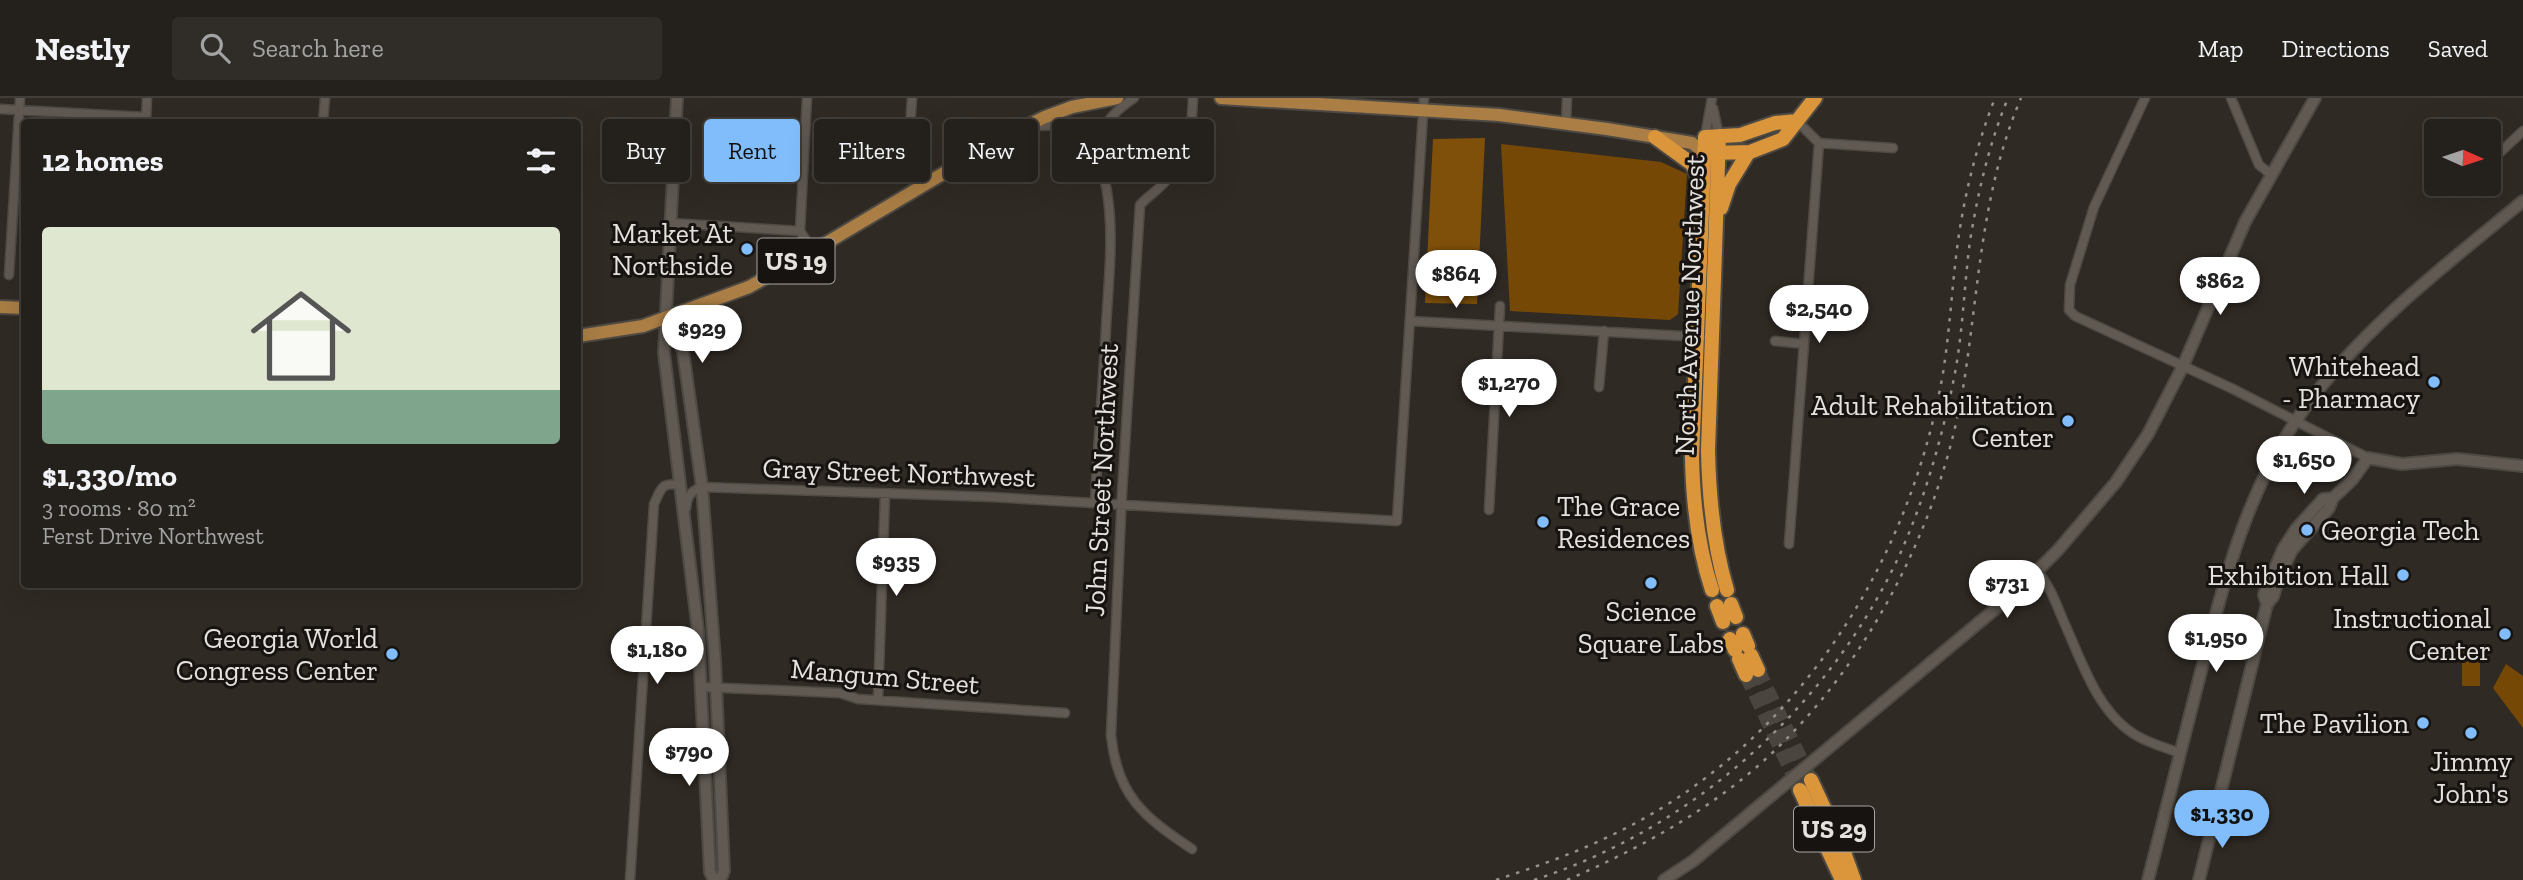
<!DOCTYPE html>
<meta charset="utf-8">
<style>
:root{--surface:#24201b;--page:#302d28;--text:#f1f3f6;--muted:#a3a3a3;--line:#413e3a;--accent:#80bdfa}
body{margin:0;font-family:"Zilla Slab",serif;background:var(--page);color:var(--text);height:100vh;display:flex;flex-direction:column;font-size:26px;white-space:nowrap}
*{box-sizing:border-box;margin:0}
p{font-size:23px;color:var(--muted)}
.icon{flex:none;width:38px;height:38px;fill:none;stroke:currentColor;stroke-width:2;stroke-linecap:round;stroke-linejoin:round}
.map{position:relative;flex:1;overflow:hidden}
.side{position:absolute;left:21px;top:21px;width:560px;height:469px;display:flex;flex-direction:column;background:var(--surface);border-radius:7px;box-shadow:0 7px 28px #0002,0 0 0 2px var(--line)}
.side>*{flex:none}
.banner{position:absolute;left:602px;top:21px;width:665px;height:63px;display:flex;gap:14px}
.needle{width:46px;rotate:93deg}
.fabs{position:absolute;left:2424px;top:21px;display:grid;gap:14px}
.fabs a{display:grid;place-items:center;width:77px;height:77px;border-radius:7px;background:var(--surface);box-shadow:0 7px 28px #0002,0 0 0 2px var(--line);font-size:35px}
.price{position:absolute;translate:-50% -60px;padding:0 16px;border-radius:24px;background:#fff;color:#222;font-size:23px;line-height:46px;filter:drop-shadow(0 2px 4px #0008)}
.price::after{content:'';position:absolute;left:50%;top:42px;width:21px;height:16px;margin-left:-10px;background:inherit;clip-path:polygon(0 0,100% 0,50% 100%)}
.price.on{background:var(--accent);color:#111}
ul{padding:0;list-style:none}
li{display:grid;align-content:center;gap:14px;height:371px;padding:0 21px}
li span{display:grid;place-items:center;height:217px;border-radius:7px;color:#555}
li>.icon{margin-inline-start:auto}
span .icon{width:126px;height:126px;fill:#fffc;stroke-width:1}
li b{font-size:30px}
h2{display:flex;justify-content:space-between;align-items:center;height:84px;padding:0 21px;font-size:30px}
.tag{padding:0 24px;border-radius:7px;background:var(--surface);box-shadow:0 7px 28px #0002,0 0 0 2px var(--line);font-size:24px;line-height:63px}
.tag.on{background:var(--accent);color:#111}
header{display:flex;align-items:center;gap:42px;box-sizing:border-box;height:98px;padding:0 35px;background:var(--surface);border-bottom:2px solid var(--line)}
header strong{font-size:33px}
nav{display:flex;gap:38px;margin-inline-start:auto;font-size:24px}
.search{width:490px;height:63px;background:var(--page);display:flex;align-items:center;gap:18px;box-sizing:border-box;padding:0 24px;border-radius:7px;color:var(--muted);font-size:26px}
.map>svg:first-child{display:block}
.green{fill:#754905}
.forest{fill:#7f5009}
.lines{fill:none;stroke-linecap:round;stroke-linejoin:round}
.highway-tunnel{stroke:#4b4540;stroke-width:14;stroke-dasharray:14 7;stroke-linecap:butt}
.street-casing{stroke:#4d4943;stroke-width:11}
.secondary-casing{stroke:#4d4943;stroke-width:14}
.primary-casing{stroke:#4d4943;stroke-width:16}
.highway-casing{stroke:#4d4943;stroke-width:18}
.street{stroke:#615a53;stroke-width:8}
.secondary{stroke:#615a53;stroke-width:10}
.primary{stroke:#aa7e45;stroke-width:12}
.highway{stroke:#db963c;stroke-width:14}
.rail{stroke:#96918c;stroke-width:2.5;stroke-dasharray:3.5 7;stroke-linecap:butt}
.poi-dot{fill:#80bdfa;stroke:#161311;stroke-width:2.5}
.labels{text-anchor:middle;stroke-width:6;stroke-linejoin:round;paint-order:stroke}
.shield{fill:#161311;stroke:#a7a3a0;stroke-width:2}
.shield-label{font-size:26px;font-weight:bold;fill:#e5e1dd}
.poi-label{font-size:28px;fill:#e5e1dd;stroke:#161311;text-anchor:end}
.street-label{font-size:28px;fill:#e5e1dd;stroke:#161311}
</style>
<header>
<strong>Nestly</strong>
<div class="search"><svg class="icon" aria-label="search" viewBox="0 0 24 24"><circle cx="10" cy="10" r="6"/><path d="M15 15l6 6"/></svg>Search here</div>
<nav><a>Map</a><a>Directions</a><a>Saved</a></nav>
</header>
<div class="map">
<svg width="2523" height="782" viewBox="0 0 2523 782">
<rect width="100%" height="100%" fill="#302a24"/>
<!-- green -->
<path class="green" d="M1501,46L1661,64L1687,76L1678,216L1670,222L1510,213Z
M2462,549L2473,552L2480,559V588H2462Z
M2506,566L2523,578V630L2493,590Z"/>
<!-- forest -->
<path class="forest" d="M1485,40L1477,206L1425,205L1433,41Z"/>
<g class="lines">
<!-- highway-tunnel -->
<path class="highway-tunnel" d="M1758,572L1811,682
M1746,577L1800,692"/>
<defs>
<path id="street" d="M807,0L800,133L813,153
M912,0L908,61L918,89
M2145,0L2094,109L2070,187L2069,212L2075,218L2233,291L2368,360
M2231,0L2259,67L2272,77
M1713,10L1719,38
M0,11L146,19
M146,22L147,0
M1797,23L1819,45L1893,50
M323,24L325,0
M1566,25L1567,0
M1033,28L1064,27L1086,29C1120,96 1110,157 1106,229C1103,288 1098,346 1095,405
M1705,39L1712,0
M1098,54C1101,27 1112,15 1134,0
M2495,59L2523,33
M670,125L800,133
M9,177L20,0
M1410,223L1701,239
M1775,243L1804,246
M1599,289L1604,233
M686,410C687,398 691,393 702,389L992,399L1397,423L1424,0
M1489,412L1500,208
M1789,446L1819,45
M2038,474C2050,488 2056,505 2063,522C2082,563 2097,616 2139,639C2152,646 2166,650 2180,655
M702,589L840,595L858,601L1065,615
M878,602L885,396
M1192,751C1144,719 1117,698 1111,637L1122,395L1140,107C1148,98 1158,92 1165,84C1191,55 1191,37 1193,0
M630,782L654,406C661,391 661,384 679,387"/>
<path id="secondary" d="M677,0L664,255L698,533L710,774L714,782
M666,222L683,253L702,389L715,563L724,773L720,782
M2267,506L2264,497L2283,451L2296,431L2323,401L2333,400
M2214,523L2260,534
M1664,782L1693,763L2018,492L2058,452L2116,384L2148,336L2183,268L2245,124L2315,0
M2148,782C2165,715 2182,648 2199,581C2223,487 2246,391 2304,311C2361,231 2448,165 2523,103
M2199,782L2267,506L2273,499L2279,479L2292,452L2329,410L2333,400L2352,382L2368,360L2402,366L2457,361L2523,368"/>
<path id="primary" d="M1221,0L1499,17L1607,31L1692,45L1704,55
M0,209L24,210
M578,238L643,228L749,189L813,153L1008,37L1045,19L1072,9L1117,0"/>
<path id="highway" d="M1719,38L1708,352C1709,400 1713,446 1727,492
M1655,39L1692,66L1701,83
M1712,55L1750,54L1783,41L1815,0
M1721,110L1729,86L1748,55
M1712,492C1698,450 1693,404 1692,360L1705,39L1740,37L1775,25L1797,23
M1731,506L1736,519
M1717,508L1723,524
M1743,536L1748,548
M1730,541L1735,552
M1751,557L1758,572
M1739,561L1746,577
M1811,682L1842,749L1854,782
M1800,692L1842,782"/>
</defs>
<!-- street casing -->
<use href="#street" class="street-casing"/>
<!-- secondary casing -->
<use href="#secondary" class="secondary-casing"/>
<!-- primary casing -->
<use href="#primary" class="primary-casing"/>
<!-- highway casing -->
<use href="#highway" class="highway-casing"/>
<!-- street -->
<use href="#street" class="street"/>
<!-- secondary -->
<use href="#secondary" class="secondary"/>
<!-- primary -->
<use href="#primary" class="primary"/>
<!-- highway -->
<use href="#highway" class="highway"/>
<!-- rail -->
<path class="rail" d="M1496,782C1535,769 1573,756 1610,738C1792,652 1909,470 1943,275C1950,231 1952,187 1958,143C1965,94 1977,46 1995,0
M1534,782C1694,730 1829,609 1900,456C1925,400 1942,340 1954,280C1963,235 1964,188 1970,143C1978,94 1989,46 2008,0
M1567,782C1629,755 1688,724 1741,682C1858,589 1941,431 1964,284C1979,188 1982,91 2021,0"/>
</g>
<!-- markers -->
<g class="poi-dot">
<circle cx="747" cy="151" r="7"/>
<circle cx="2434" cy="284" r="7"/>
<circle cx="2068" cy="323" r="7"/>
<circle cx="1543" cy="424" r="7"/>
<circle cx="2307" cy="432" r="7"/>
<circle cx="2403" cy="477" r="7"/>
<circle cx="1651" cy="485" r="7"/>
<circle cx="2505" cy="536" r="7"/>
<circle cx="392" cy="556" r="7"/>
<circle cx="2423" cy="625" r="7"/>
<circle cx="2471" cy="635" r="7"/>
</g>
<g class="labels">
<!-- shield labels -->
<g class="shield">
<rect x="757.5" y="140.5" width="77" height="45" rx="5"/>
<rect x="1794" y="708.5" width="80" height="45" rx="5"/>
</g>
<g class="shield-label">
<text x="796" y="172">US 19</text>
<text x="1834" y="740">US 29</text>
</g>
<!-- poi labels -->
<g class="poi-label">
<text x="733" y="145">Market At<tspan x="733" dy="32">Northside</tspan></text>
<text x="2420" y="278">Whitehead<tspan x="2420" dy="32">- Pharmacy</tspan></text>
<text x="2054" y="317">Adult Rehabilitation<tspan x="2054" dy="32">Center</tspan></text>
<text x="1557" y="418" text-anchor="start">The Grace<tspan x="1557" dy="32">Residences</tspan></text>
<text x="2321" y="442" text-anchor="start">Georgia Tech</text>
<text x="2389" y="487">Exhibition Hall</text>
<text x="1651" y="523" text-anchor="middle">Science<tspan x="1651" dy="32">Square Labs</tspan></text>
<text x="2491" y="530">Instructional<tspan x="2491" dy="32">Center</tspan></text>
<text x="378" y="550">Georgia World<tspan x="378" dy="32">Congress Center</tspan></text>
<text x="2409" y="635">The Pavilion</text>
<text x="2471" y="673" text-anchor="middle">Jimmy<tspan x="2471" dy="32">John's</tspan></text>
</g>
<!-- street labels -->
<g class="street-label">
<text transform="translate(1689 207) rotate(-88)" y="10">North Avenue Northwest</text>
<text transform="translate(899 374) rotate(2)" y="10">Gray Street Northwest</text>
<text transform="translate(1101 382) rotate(-87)" y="10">John Street Northwest</text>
<text transform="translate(885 578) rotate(5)" y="10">Mangum Street</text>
</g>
</g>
</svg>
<div class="fabs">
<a><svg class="needle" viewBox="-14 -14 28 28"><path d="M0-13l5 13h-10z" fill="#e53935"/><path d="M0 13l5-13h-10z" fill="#a3a3a3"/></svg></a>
</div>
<b class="price" style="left:1456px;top:212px">$864</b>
<b class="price" style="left:2220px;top:219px">$862</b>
<b class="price" style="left:1819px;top:247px">$2,540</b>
<b class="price" style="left:702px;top:267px">$929</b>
<b class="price" style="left:1509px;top:321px">$1,270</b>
<b class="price" style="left:2304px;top:398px">$1,650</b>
<b class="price" style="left:896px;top:500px">$935</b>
<b class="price" style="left:2007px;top:522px">$731</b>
<b class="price" style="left:2216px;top:576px">$1,950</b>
<b class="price" style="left:657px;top:588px">$1,180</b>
<b class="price" style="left:689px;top:690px">$790</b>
<b class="price on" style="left:2222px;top:752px">$1,330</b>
<div class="banner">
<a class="tag">Buy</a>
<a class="tag on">Rent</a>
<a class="tag">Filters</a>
<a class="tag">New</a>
<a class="tag">Apartment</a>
</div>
<section class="side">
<h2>12 homes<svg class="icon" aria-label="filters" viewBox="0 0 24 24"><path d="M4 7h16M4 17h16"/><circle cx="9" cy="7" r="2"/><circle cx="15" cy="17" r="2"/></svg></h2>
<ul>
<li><span style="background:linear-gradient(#dfe7d0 75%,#7fa58c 0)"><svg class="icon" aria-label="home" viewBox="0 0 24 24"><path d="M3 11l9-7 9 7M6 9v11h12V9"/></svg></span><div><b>$1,330/mo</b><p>3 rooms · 80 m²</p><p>Ferst Drive Northwest</p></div></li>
</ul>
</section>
</div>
